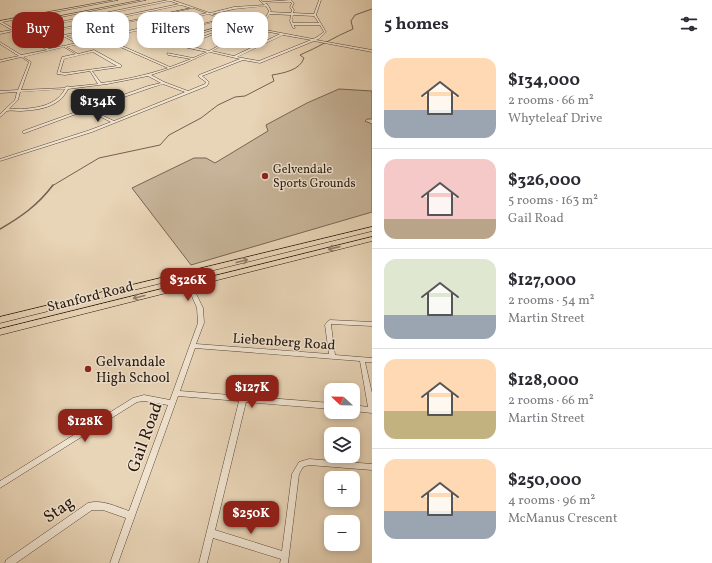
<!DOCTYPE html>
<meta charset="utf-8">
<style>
:root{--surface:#fff;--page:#f2f2f3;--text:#2b2b33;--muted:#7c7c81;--line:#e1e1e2;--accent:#8f2418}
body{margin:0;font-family:Vollkorn,serif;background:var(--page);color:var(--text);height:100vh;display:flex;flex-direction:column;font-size:15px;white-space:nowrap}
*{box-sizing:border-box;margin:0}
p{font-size:13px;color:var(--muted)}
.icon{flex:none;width:22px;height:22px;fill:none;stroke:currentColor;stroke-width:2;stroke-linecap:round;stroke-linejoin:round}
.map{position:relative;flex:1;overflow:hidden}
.details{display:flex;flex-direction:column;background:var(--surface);width:340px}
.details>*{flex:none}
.top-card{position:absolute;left:12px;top:12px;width:300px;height:36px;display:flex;gap:8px}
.needle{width:26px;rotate:292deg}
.tools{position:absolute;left:324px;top:383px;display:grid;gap:8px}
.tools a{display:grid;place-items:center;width:36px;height:36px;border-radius:8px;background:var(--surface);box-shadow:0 2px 6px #0003;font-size:20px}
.price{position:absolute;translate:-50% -34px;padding:0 9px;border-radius:8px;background:var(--accent);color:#fff;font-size:13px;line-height:26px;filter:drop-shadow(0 1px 2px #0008)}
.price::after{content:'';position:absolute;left:50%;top:24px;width:12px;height:9px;margin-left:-6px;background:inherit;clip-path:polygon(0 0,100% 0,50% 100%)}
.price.selected{background:#222;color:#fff}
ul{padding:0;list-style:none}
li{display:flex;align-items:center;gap:12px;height:100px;padding:0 12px}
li+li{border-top:1px solid var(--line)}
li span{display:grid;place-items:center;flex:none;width:112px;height:80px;border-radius:12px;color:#555}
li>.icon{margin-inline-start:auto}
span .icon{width:48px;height:48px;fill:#fffc;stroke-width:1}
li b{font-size:17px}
h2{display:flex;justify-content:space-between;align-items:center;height:48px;padding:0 12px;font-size:17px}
.tag{padding:0 14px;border-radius:12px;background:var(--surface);box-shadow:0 2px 6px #0003;font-size:14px;line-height:36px}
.tag.selected{background:var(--accent);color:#fff}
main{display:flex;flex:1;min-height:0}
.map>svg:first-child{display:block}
.green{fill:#c7b499;stroke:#766553}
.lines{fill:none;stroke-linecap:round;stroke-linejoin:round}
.stream-far1{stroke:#726150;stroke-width:1}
.stream{stroke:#726150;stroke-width:1.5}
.minor-casing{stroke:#564637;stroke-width:1}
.major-casing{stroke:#25160d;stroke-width:1}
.minor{fill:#f0e3d0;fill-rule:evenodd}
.major{fill:#e8d4b6;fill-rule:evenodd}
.oneway{stroke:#907e6a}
.poi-dot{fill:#8f2418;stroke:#f0e3d0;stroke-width:1.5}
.labels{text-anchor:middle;stroke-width:3;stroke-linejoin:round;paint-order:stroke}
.far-poi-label{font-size:12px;fill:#25160d;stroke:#f0e3d0;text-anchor:start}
.street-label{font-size:14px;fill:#25160d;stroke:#f0e3d0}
.poi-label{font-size:14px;fill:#25160d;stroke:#f0e3d0;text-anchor:start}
.near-street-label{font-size:17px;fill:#25160d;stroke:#f0e3d0}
</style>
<main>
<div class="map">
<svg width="372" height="563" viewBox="0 0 372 563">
<rect width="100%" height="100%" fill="#e8d4b6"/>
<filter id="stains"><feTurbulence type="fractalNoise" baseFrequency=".005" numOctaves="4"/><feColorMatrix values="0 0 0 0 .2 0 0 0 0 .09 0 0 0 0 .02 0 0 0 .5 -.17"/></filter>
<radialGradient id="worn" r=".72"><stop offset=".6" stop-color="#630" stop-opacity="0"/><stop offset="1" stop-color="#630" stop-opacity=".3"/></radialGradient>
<!-- green -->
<path class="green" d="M339,89L372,91V119H367L365,121L372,124V212L191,265L132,188L194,158H206L215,163L268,131L266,125L307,103Z"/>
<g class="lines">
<!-- stream-far1 -->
<path class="stream-far1" d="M52,186L99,158L160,145L169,135L201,118L218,105L235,97L245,96L274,81L272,75C284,73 300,70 304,58L300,55C319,47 334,37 353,29L351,21L355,15L372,9"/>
<!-- stream -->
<path class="stream" d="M0,229C21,217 38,205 53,185"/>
<defs>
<path id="minor" d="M114,0H118L2,22L49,49L62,46L63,45L64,46L76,43C68,39 61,34 52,31L43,26L42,25H45L168,0H172L210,13L234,7L265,5L259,0H261L263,2L291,0L294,3L292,7L294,10L293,13L314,14L319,0H321L316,15L326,32L319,39L316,40L372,50V52L314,41L260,63L243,60L202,76L209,82L207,86L92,132L0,161V159L90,130L111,122L87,110L25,133H23V131L148,86L161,83L148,76L107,84L68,89C59,108 38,110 20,111C16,111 10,110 7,111C5,112 2,116 0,117V114L15,100L17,92L0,93V91L18,90L29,62L21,57L0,62V60L19,56L0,44V42L21,55L47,50L14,31L0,34V32L12,30L0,23V21ZM170,1L179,4L54,30L47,26ZM290,2L292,3L290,7L292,10L291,13L270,12L271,11L268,5L265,3ZM181,5L191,8L64,35L56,31ZM266,6L269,11C266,19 260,23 252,27L212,14L234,9ZM193,8L207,13L79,42L66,36ZM209,14L223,19L161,34L148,28ZM270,14L291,15L290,21L293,28H295L294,25H320L324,32L317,37L313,39L255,28L264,22ZM293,15L314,16L319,23H293L292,21ZM225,19L251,28L209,51L190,46L163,35ZM145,29L188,48L207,52L193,58L167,53L168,55L191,59L170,67L104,38ZM253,29L280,34L234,56L212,51ZM283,35L311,40L259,61L237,57ZM102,39L168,68C146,75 124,80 101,83L92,71L120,67H121V65L94,50L78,54L66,47ZM64,47L76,54L62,57L57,74L65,75L90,71L98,84L69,87L68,86L64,88L21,90L31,62L23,57ZM93,52L117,66L65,73L60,72L64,59ZM210,52L240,59L199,75V77L206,82L205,84L188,91L164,82L151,75L183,64ZM163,84L185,92L114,121L89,109L150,88ZM65,89C55,109 28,109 9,109L18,100L20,92Z
M142,0H146L36,22L35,21Z
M219,27L220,28L190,36L199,38L224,29H226L199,40L186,36Z
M185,273L187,275L203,308L204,323L196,344L329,354L325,325L328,321L330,320L372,322V326L331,324V325L335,355L372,358V362H365L372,393V413L353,411V405L368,407L360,361L195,348L180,391L331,403V409L246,402L215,530L282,551L292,474L299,462L309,459L372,464V470L309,465L303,467L299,474L288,563H280L281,559L213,538L207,563H199L239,401L178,396L118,563H110L126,518L103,510H92L16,563H5L6,560L88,503C102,499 117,507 129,511L168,405L144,401L137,402L0,488V481L133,398L144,395L170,400L198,323L197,308L183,275Z"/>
<path id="major" d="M372,227V231L0,323V317Z
M372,237V241L0,335V329Z"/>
</defs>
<!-- minor casing -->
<use href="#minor" class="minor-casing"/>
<!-- major casing -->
<use href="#major" class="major-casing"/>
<!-- minor -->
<use href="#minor" class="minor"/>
<!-- major -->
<use href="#major" class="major"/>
</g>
<!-- one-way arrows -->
<defs><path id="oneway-shaft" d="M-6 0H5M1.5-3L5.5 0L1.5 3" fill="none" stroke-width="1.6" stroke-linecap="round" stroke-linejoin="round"/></defs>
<g class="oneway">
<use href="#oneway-shaft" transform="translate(334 248) rotate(167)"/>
<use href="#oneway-shaft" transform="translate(242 261) rotate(-14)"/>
<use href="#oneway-shaft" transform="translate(139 297) rotate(166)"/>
</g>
<!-- markers -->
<g class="poi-dot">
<circle cx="265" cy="176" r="4"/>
<circle cx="88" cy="369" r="4"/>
</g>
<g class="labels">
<!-- far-poi labels -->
<g class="far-poi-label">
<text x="273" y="173">Gelvendale<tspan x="273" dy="14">Sports Grounds</tspan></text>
</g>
<!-- street labels -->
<g class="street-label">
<text transform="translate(90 296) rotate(-14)" y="5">Stanford Road</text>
<text transform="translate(284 341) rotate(4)" y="5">Liebenberg Road</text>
</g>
<!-- poi labels -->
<g class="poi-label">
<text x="96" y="366">Gelvandale<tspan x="96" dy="16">High School</tspan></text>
</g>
<!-- near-street labels -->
<g class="near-street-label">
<text transform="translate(144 437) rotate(-70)" y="6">Gail Road</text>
<text transform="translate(58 509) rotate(-35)" y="6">Stag</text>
</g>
</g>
<rect width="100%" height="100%" filter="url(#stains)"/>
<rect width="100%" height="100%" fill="url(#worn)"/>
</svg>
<div class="tools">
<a><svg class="needle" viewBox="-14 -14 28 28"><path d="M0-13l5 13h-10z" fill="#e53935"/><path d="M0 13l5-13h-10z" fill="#7c7c81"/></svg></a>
<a><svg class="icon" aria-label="layers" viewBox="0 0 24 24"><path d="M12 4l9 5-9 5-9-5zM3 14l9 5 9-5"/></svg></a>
<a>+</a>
<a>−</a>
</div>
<b class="price selected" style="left:98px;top:123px">$134K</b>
<b class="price" style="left:188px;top:302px">$326K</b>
<b class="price" style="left:252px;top:409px">$127K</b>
<b class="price" style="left:85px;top:443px">$128K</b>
<b class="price" style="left:251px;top:535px">$250K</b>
<div class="top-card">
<a class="tag selected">Buy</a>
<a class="tag">Rent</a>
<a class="tag">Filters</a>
<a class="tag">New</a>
</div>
</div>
<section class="details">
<h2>5 homes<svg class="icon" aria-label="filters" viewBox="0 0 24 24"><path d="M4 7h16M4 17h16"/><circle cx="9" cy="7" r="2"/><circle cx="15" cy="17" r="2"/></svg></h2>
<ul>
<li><span style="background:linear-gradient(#ffd9b3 65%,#9aa5b1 0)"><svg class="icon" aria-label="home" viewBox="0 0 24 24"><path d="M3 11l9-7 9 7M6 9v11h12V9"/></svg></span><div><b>$134,000</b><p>2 rooms · 66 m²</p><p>Whyteleaf Drive</p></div></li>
<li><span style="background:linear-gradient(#f6c9c9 75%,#b9a48a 0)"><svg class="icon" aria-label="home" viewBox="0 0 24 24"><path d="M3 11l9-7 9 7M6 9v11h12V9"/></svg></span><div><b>$326,000</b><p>5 rooms · 163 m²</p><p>Gail Road</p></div></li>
<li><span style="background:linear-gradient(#dfe7d0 70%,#9aa5b1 0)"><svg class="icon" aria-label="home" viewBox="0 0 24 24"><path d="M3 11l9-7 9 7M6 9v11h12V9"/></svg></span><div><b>$127,000</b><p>2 rooms · 54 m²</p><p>Martin Street</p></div></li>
<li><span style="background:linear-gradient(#ffd9b3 65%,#c2b280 0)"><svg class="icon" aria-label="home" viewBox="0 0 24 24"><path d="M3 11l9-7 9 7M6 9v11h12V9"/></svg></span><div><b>$128,000</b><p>2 rooms · 66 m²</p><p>Martin Street</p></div></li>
<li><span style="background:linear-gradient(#ffd9b3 65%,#9aa5b1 0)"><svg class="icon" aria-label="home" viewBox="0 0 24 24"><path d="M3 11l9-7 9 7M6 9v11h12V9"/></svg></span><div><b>$250,000</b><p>4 rooms · 96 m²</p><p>McManus Crescent</p></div></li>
</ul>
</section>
</main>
